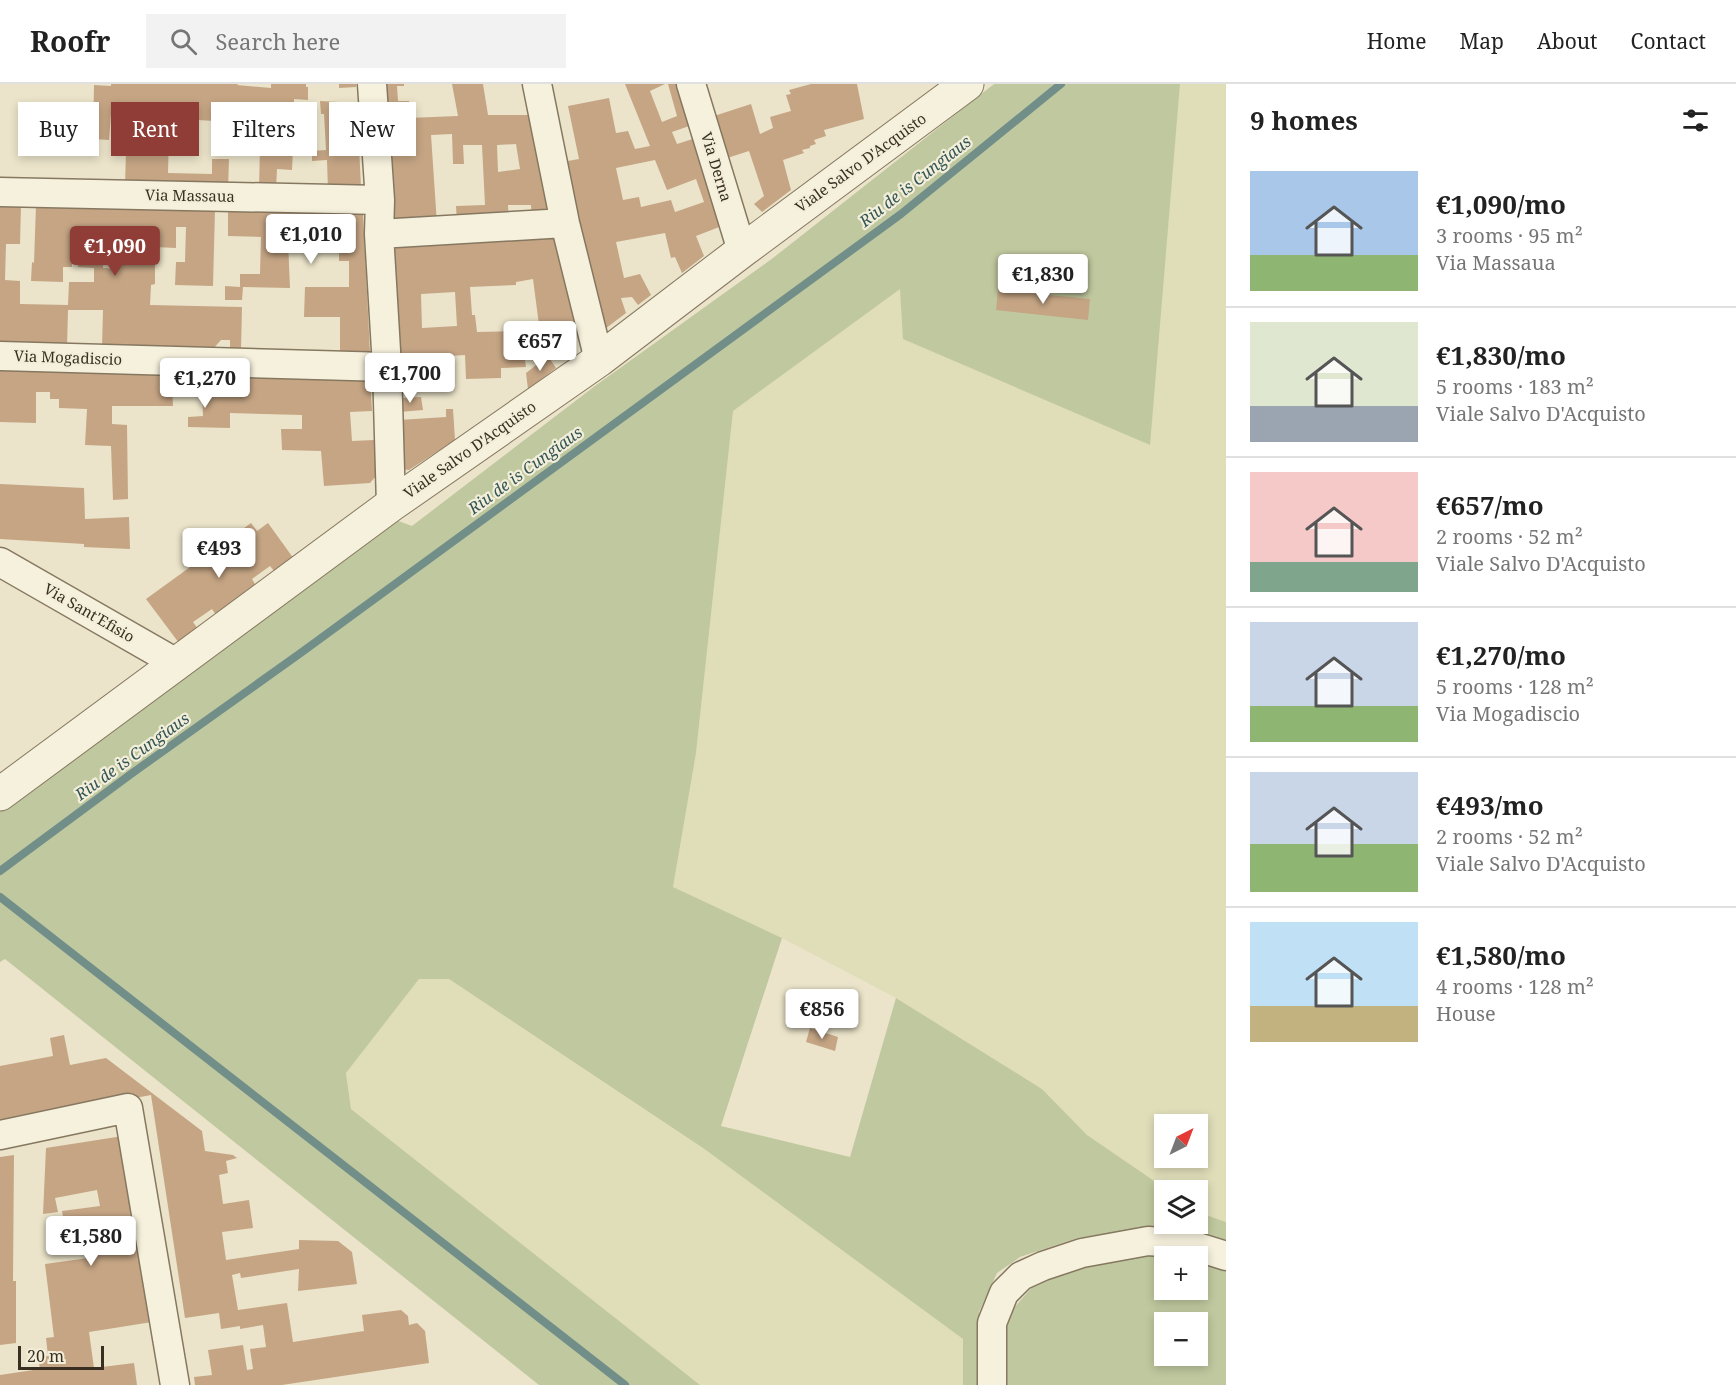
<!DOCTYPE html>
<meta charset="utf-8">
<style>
:root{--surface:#fff;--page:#f2f2f2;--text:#222;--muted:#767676;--line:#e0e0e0;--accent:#8f3d36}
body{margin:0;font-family:"Noto Serif",serif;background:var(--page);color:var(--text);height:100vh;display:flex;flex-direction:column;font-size:22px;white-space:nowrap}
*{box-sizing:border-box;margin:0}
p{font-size:20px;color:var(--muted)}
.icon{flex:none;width:33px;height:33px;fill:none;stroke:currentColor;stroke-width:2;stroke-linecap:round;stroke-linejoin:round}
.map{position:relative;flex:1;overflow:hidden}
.side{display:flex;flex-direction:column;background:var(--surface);width:510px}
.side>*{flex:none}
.hud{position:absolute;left:18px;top:18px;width:570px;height:54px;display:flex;gap:12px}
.needle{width:39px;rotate:42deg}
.controls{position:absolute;left:1154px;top:1030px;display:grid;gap:12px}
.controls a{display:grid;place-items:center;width:54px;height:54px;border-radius:0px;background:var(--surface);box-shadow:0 3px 9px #0003;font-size:30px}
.scale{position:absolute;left:18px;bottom:15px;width:86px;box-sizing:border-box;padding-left:6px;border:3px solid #382f22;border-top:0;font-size:16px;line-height:21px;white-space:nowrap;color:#382f22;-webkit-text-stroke:4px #f3eed9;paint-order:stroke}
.price{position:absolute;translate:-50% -51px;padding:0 14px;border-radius:6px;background:#fff;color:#222;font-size:20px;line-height:39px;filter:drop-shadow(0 2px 3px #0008)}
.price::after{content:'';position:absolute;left:50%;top:36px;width:18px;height:14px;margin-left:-9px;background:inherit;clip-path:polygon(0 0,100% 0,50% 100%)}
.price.selected{background:var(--accent);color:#fff}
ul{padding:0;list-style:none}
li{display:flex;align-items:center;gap:18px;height:150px;padding:0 24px}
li+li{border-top:2px solid var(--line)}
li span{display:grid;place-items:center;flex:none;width:168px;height:120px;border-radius:0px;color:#555}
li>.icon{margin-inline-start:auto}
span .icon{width:72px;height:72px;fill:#fffc;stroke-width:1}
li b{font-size:26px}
h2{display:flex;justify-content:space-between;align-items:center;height:72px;padding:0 24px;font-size:26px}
.tag{padding:0 21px;border-radius:0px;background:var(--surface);box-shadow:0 3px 9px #0003;font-size:21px;line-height:54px}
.tag.selected{background:var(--accent);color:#fff}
header{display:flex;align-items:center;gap:36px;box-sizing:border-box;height:84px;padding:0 30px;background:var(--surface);border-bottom:2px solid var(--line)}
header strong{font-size:28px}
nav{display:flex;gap:33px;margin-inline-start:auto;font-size:21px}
.search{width:420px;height:54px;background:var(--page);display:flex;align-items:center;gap:15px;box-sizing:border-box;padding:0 21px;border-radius:0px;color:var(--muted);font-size:22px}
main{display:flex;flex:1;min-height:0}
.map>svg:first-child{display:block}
.farmland{fill:#e0ddb9;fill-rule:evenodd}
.green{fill:#c0c89f;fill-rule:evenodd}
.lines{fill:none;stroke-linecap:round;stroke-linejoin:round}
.stream{stroke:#718e89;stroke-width:8}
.building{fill:#c5a584;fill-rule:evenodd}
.minor-casing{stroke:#867860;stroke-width:31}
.tertiary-casing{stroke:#867860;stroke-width:35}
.minor{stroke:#f6f1dd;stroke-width:28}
.tertiary{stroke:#f6f1dd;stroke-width:33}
.labels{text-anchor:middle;stroke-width:4.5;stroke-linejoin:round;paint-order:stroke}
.street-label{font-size:15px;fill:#382f22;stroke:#f3eed9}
.water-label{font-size:16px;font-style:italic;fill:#335556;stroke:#f3eed9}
</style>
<header>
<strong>Roofr</strong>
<div class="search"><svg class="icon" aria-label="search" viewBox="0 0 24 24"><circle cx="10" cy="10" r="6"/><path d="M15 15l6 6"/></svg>Search here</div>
<nav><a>Home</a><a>Map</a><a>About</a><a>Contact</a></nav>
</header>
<main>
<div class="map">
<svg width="1226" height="1301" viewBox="0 0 1226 1301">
<rect width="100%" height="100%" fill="#ebe4ca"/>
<!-- farmland -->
<path class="farmland" d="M1180,0H1226V1138L1203,1130L1197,1126V1107H1169L1087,1051L1042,1005L896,914L782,854L673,803L696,669L733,327L900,204L1149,361ZM1164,1041H1197V1074H1164Z
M419,895H449L703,1064L963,1255V1301H700L351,1025L346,989Z"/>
<!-- green -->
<path class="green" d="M994,0H1180L1150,361L903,255L900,205L733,327L696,669L673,803L782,854L721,1042L850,1073L896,914L1042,1005L1087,1051L1169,1107H1164V1140H1197V1126L1203,1130L1226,1138V1161L1190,1148L1151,1143L1077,1154L1020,1173L997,1189L979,1228L984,1301H963V1255L703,1064L449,895H419L346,989L351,1025L700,1301H539L5,875L0,878V723L393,435L412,442L595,302L773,174Z
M1175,1170L1191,1173H1164V1206H1197V1174L1226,1182V1301H1002L1003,1255L1012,1226L1033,1202L1056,1191L1098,1178L1142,1172ZM1164,1239H1197V1272H1164Z"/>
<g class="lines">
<!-- stream -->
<path class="stream" d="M0,787L131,690L302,568L901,130L1061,0
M0,813L625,1301"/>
</g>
<!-- building -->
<path class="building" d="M111,0H238L237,1L271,4V0H306V3H308V16L294,15V31L305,33L303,44L294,43L292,86L277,85L276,106L259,105L260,62H262V44L214,40L215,37L141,33L139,66H150L151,49H169L168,89L212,90V75H229L228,105L125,102L127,32L111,30L109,56L93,55L94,1L111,2Z
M339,0H356V3L339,4Z
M381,0H404V2H397L398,17H409L408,34L458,32L452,0H483L488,31H532L555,135L532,136L531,121H508L509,137L457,139L456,122L485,121L482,61H463L464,80H453L452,50L431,51L437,140L389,141ZM516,60L520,85L498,88L497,61Z
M625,0H665L650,7L662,38L677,32L668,0H682L695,40L672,48L677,60L699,53L727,140L696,152L704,172L682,189L675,173L671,174L665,149L616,158L624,194L640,190L651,211L638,221L632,213L621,214L626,229L601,248L562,78L579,75L568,22L609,14L616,49L628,47L635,65L650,62ZM655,76L667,106L696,95L704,118L675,128L671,116L641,123L639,113L623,116L616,84Z
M811,0H857L864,35L824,46L826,52L814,56L816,60L810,62V64L802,66L804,69L783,76L791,106L762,128L754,120L764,112L749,67L724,75L711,33L751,20L760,50L773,44L770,33L791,27L786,11L791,10L789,6Z
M320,17L357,19L361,104L328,107L327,76L312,77V67L326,66L324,30H321Z
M0,121H21L20,160H6L5,196L20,197V220L68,221L69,198H94V184L78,183L79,174H72V183H63V198L31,197L32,178L34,179L36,121L215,126L213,202L175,201L176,178H185L186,143H176V164L155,163V200L151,201L150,221L242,223L241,266H230V256H221L213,265L102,263L103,226H68L67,262L0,261ZM104,159L120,160L119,185L103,184Z
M228,126L363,129L370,269L340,268V233H304L305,203H349V177H339V157H288L290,204L243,203L242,216H225V202L240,203V190H260L261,153L228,152Z
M559,150L577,237L539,241L533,195L516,198V201L470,203L472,231H475L477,248L521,247L526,283L501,284V294L466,295L465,271L435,273L436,290L397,292L392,157ZM455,208L457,242L422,244L421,210Z
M998,206L1090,215L1088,236L996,226Z
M548,272L556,284L528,305L526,289Z
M0,283L301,290V295H332L370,290L372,327L350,328L352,357L374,356L376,392L370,399L324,402L321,367L282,366L281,345H302V331L230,329V344L188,343V333L203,332L202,309H181L182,299H172L173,322H112V340L127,341L128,415L113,416L111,362L85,361L87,325L59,324V315H50V308H36V339L0,338Z
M421,313L423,326L399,328V314Z
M446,325H453L455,356L409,386L402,385L399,336L446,333Z
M0,400L84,404L85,435L129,433L130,465L84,463V460L0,455Z
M251,439L257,447L268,439L294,475L275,488L270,482L252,495L256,502L216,531L212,525L193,538L198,545L179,559L146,515Z
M810,944L838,953L835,967L806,958Z
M64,951L70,981L106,974L202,1047L205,1067L233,1071L237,1074L226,1077L228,1089L219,1091L223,1120L249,1116L253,1144L222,1148L226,1176L299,1165V1156L338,1157L352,1168L357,1200L298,1207L299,1185L241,1194L240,1189L232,1191L238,1226L287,1219L293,1258L364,1247L362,1231L401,1226L408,1232L409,1241L417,1239L425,1247L429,1279L282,1301H195L194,1293L212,1291L208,1266L243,1261L247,1286L253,1285L250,1265L266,1263L263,1241L240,1245V1242L221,1245L219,1229L185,1234L151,1011L0,1039V982L53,972L50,954Z
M123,1052L152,1238L89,1248L94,1284L134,1279L137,1301H0V1291L40,1285L38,1273L48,1272L46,1254L54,1253L45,1180L88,1174L85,1155L95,1153L94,1146L66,1150L62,1127L100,1122L97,1106L55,1114L58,1128L43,1130L46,1064Z
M14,1071L13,1197H16V1259L0,1261V1073Z"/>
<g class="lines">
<defs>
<path id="minor" d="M372,0L380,116L379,150L387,283L391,421
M537,0L565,139L599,276
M691,0L742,167
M0,108L380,116
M379,150L565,139
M0,272L387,283
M0,478L178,580
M0,1051L128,1024L175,1301
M992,1301V1239L1004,1209L1021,1192L1043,1182L1082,1169L1148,1157L1188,1160L1226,1172"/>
<path id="tertiary" d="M0,710L391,421L599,276L742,167L967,0"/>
</defs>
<!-- minor casing -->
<use href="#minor" class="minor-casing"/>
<!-- tertiary casing -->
<use href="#tertiary" class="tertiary-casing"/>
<!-- minor -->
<use href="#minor" class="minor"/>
<!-- tertiary -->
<use href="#tertiary" class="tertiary"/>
</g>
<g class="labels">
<!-- street labels -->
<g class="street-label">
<text transform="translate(861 79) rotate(-36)" y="5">Viale Salvo D'Acquisto</text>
<text transform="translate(716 83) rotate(73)" y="5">Via Derna</text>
<text transform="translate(190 112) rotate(1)" y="5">Via Massaua</text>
<text transform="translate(68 274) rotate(2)" y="5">Via Mogadiscio</text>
<text transform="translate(470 366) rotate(-35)" y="5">Viale Salvo D'Acquisto</text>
<text transform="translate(89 529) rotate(30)" y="5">Via Sant'Efisio</text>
</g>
<!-- water labels -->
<g class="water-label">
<text transform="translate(915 97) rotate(-38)" y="6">Riu de is Cungiaus</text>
<text transform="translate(525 386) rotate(-36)" y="6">Riu de is Cungiaus</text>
<text transform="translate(132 672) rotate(-36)" y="6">Riu de is Cungiaus</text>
</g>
</g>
</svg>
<div class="controls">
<a><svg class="needle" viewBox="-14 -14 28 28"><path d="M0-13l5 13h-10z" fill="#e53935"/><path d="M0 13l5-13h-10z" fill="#767676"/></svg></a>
<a><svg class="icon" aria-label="layers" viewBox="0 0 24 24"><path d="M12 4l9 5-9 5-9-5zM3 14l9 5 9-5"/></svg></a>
<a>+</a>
<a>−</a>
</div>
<div class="scale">20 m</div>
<b class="price" style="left:311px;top:181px">€1,010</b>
<b class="price selected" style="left:115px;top:193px">€1,090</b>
<b class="price" style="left:1043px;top:221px">€1,830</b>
<b class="price" style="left:540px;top:288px">€657</b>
<b class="price" style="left:410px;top:320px">€1,700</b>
<b class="price" style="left:205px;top:325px">€1,270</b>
<b class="price" style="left:219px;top:495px">€493</b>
<b class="price" style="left:822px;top:956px">€856</b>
<b class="price" style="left:91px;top:1183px">€1,580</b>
<div class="hud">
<a class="tag">Buy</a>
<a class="tag selected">Rent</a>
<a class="tag">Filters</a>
<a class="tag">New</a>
</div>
</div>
<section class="side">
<h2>9 homes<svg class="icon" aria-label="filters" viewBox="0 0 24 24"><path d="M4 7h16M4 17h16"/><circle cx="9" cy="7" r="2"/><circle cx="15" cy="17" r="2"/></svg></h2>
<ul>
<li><span style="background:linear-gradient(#a9c7e8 70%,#8fb573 0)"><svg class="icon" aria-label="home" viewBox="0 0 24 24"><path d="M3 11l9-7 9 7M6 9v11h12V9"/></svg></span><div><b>€1,090/mo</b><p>3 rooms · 95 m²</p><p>Via Massaua</p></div></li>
<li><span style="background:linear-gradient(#dfe7d0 70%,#9aa5b1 0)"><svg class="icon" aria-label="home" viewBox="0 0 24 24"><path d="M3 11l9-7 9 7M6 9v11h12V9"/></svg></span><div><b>€1,830/mo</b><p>5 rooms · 183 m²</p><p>Viale Salvo D'Acquisto</p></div></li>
<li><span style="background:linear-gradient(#f6c9c9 75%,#7fa58c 0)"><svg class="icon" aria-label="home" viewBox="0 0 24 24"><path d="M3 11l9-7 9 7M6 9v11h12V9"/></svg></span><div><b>€657/mo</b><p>2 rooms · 52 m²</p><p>Viale Salvo D'Acquisto</p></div></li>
<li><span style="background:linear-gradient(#c9d6e8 70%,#8fb573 0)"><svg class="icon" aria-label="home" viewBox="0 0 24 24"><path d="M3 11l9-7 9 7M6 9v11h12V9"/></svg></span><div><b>€1,270/mo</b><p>5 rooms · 128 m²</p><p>Via Mogadiscio</p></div></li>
<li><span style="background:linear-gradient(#c9d6e8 60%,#8fb573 0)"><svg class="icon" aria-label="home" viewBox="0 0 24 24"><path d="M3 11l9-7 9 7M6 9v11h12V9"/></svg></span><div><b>€493/mo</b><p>2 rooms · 52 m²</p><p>Viale Salvo D'Acquisto</p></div></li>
<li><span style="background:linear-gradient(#bfe0f5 70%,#c2b280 0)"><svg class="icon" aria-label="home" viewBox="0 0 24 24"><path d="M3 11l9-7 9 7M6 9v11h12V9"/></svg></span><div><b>€1,580/mo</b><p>4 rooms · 128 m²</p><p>House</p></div></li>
</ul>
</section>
</main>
